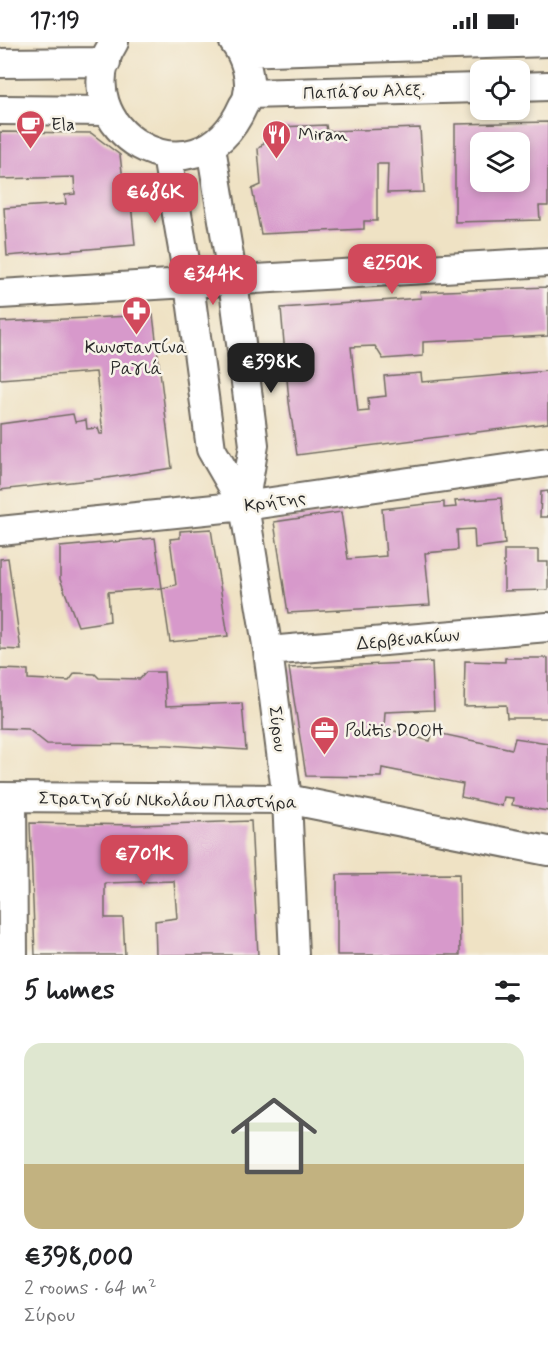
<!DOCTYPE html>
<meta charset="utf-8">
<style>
:root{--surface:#fff;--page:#f6f6f6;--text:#202124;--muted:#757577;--accent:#d1495b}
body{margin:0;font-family:Mynerve,sans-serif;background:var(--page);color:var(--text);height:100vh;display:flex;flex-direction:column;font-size:22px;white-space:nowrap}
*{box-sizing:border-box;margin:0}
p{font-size:20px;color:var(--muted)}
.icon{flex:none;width:33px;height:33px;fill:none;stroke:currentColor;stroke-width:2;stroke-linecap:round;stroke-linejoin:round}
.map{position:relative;height:913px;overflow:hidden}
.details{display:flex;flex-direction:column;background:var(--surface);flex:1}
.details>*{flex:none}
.tools{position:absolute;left:470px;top:18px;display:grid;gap:12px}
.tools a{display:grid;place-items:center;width:60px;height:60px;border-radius:12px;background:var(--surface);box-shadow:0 3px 9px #0003;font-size:30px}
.price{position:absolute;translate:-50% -51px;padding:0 14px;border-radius:12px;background:var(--accent);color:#fff;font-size:20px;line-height:39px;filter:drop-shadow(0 2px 3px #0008)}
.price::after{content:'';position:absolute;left:50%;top:36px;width:18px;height:14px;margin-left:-9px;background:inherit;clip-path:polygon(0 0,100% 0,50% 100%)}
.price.on{background:#222;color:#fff}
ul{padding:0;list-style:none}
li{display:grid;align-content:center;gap:12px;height:318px;padding:0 24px}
li span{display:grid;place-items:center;height:186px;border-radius:18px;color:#555}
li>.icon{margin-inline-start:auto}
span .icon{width:108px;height:108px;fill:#fffc;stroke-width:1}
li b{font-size:26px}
h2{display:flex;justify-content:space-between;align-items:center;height:72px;padding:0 24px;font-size:26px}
.status{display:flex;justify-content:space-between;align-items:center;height:42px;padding:0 30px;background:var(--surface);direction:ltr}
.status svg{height:16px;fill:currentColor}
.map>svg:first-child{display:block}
.building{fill:#d799cb;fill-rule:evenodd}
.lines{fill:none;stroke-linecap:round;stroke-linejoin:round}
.street-casing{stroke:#706b61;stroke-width:32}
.street{stroke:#fff;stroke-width:28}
.labels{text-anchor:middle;stroke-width:5;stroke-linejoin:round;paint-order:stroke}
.street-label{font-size:18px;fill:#2b2b2b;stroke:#f7f3e8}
.poi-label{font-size:18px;fill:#2b2b2b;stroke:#f7f3e8;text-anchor:start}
</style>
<div class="status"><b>17:19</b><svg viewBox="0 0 49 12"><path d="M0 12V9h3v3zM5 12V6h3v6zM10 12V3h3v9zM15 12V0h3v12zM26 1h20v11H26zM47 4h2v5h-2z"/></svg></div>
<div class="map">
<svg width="548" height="913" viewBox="0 0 548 913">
<rect width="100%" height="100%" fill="#f7f3e8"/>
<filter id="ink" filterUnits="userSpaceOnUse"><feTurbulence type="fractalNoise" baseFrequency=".0167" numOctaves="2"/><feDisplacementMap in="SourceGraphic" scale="12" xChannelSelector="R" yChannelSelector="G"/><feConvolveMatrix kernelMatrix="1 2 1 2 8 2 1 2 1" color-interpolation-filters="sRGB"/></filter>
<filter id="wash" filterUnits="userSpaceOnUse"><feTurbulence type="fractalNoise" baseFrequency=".008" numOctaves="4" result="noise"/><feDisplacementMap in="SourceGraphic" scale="24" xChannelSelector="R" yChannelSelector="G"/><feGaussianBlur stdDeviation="1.35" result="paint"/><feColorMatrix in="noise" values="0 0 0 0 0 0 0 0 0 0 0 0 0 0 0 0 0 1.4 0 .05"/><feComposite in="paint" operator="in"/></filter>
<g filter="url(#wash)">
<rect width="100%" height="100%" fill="#efe2c4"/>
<g id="blocks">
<!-- building -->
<path class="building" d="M548,80V164H539L540,178L455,180V82ZM480,100H519V140H480Z
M326,83L327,89L420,86L424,150L387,151L388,122H377V179H364V187L261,192L252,147L261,143L258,107L279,85Z
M0,90L91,91L120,113L124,146L131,161L135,203L7,214L4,166L66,162L65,153L75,152L74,135L0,137Z
M548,245V294L423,300V314L383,317L375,304L351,305L358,370L369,369L368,356L386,354L384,334L421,331L422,340L548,329V381L297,413L289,360L281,266L421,256L420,250Z
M153,273L172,426L107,436L0,448V382L73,372L75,380L86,378L87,387L98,386L100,392H103L96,330L0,337V280Z
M548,449V475H540L541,450Z
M501,456L505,502L475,506L474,487L457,488L458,508L425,511L430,563L288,571L274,480L341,470L348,517L386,514L382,467L444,460V466L456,465L455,459Z
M211,487L228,594L170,600L162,546L176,543L170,497L180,496V489Z
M155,496L162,546L108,550L110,579L78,584L60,537V505Z
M504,508H538V520H548V548L504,549Z
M8,516L21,608L1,607L0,600V517Z
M505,616H548V676H507L506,663L464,664L465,619L505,620Z
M432,620L434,668L385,670L384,686L430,699L433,690L512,707L515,696L548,701V769L512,763L513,756L504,755L502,764L461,755L463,742L382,726L381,735L306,734L289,626Z
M0,627L28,628V637L69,639L75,631L95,632L99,636L140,637L146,630H164L166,664L242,661L246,708L168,703L47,702L28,687L0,686Z
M251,779L258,913H156L155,879L177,876L174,839L105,841V876H123L125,913H35L30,781L137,783Z
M459,832L460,913H337V833Z"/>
</g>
</g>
<g filter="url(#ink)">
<use href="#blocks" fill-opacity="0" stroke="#706b61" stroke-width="1.5"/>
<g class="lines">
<defs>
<path id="street" d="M114,0C60,85 196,170 243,64C245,61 248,56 248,52C252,35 244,13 234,0
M242,10L548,0
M0,21L106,20
M519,45L548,44
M248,52L480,46
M0,68L108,69
M211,105L233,239L254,403L244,464L268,609L287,757L294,913
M167,114L189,242L211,407L244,464
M0,252L548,220
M0,489L244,464L548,420
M268,609L548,585
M0,755L287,757L548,809
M12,756L13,913"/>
</defs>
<!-- street casing -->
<use href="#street" class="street-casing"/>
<!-- street -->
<use href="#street" class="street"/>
</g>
</g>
<!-- icons -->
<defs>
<symbol id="cafe-pin" viewBox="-11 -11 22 30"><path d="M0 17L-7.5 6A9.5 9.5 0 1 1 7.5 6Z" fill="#d1495b" stroke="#f7f3e8"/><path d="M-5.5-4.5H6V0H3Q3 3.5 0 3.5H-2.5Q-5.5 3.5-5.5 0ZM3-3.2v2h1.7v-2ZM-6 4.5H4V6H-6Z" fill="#fff"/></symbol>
<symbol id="restaurant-pin" viewBox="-11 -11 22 30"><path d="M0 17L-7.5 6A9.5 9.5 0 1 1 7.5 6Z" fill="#d1495b" stroke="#f7f3e8"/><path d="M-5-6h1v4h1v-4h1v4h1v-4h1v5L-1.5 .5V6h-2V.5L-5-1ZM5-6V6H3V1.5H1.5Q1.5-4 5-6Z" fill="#fff"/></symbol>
<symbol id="pharmacy-pin" viewBox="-11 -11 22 30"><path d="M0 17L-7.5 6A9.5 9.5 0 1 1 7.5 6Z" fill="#d1495b" stroke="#f7f3e8"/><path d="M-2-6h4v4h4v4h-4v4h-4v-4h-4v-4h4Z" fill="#fff"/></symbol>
<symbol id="office-pin" viewBox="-11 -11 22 30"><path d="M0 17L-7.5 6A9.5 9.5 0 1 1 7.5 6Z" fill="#d1495b" stroke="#f7f3e8"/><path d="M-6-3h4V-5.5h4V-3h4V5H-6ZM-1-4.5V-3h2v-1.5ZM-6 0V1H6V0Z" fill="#fff"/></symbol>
</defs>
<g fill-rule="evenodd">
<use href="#cafe-pin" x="14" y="66" width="33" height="45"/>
<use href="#restaurant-pin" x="260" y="76" width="33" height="45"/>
<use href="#pharmacy-pin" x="120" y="252" width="33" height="45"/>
<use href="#office-pin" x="308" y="672" width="33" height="45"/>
</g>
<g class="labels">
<!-- street labels -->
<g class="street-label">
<text transform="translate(364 49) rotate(-2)" y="6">Παπάγου Αλεξ.</text>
<text transform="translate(275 459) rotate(-8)" y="6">Κρήτης</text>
<text transform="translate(408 597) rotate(-5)" y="6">Δερβενακίων</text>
<text transform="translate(278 687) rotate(83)" y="6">Σύρου</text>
<text transform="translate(168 758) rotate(1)" y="6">Στρατηγού Νικολάου Πλαστήρα</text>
</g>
<!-- poi labels -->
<g class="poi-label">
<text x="51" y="88">Ela</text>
<text x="298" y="98">Miran</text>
<text x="136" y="311" text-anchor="middle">Κωνσταντίνα<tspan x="136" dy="21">Ραγιά</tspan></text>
<text x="345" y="694">Politis DOOH</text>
</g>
</g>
</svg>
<div class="tools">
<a><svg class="icon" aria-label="locate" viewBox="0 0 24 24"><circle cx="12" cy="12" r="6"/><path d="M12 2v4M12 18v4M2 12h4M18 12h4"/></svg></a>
<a><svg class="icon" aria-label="layers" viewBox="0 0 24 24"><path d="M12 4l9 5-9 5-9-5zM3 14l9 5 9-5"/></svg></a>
</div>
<b class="price" style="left:155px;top:182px">€686K</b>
<b class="price" style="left:392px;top:253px">€250K</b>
<b class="price" style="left:213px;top:264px">€344K</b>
<b class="price on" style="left:271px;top:352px">€398K</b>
<b class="price" style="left:144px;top:844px">€701K</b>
</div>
<section class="details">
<h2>5 homes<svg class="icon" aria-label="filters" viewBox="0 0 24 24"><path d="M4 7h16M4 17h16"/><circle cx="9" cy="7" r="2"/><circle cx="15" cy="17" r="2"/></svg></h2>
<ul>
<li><span style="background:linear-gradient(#dfe7d0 65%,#c2b280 0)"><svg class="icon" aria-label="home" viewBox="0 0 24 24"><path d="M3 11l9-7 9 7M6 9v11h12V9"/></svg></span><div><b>€398,000</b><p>2 rooms · 64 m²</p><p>Σύρου</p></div></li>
</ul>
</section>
